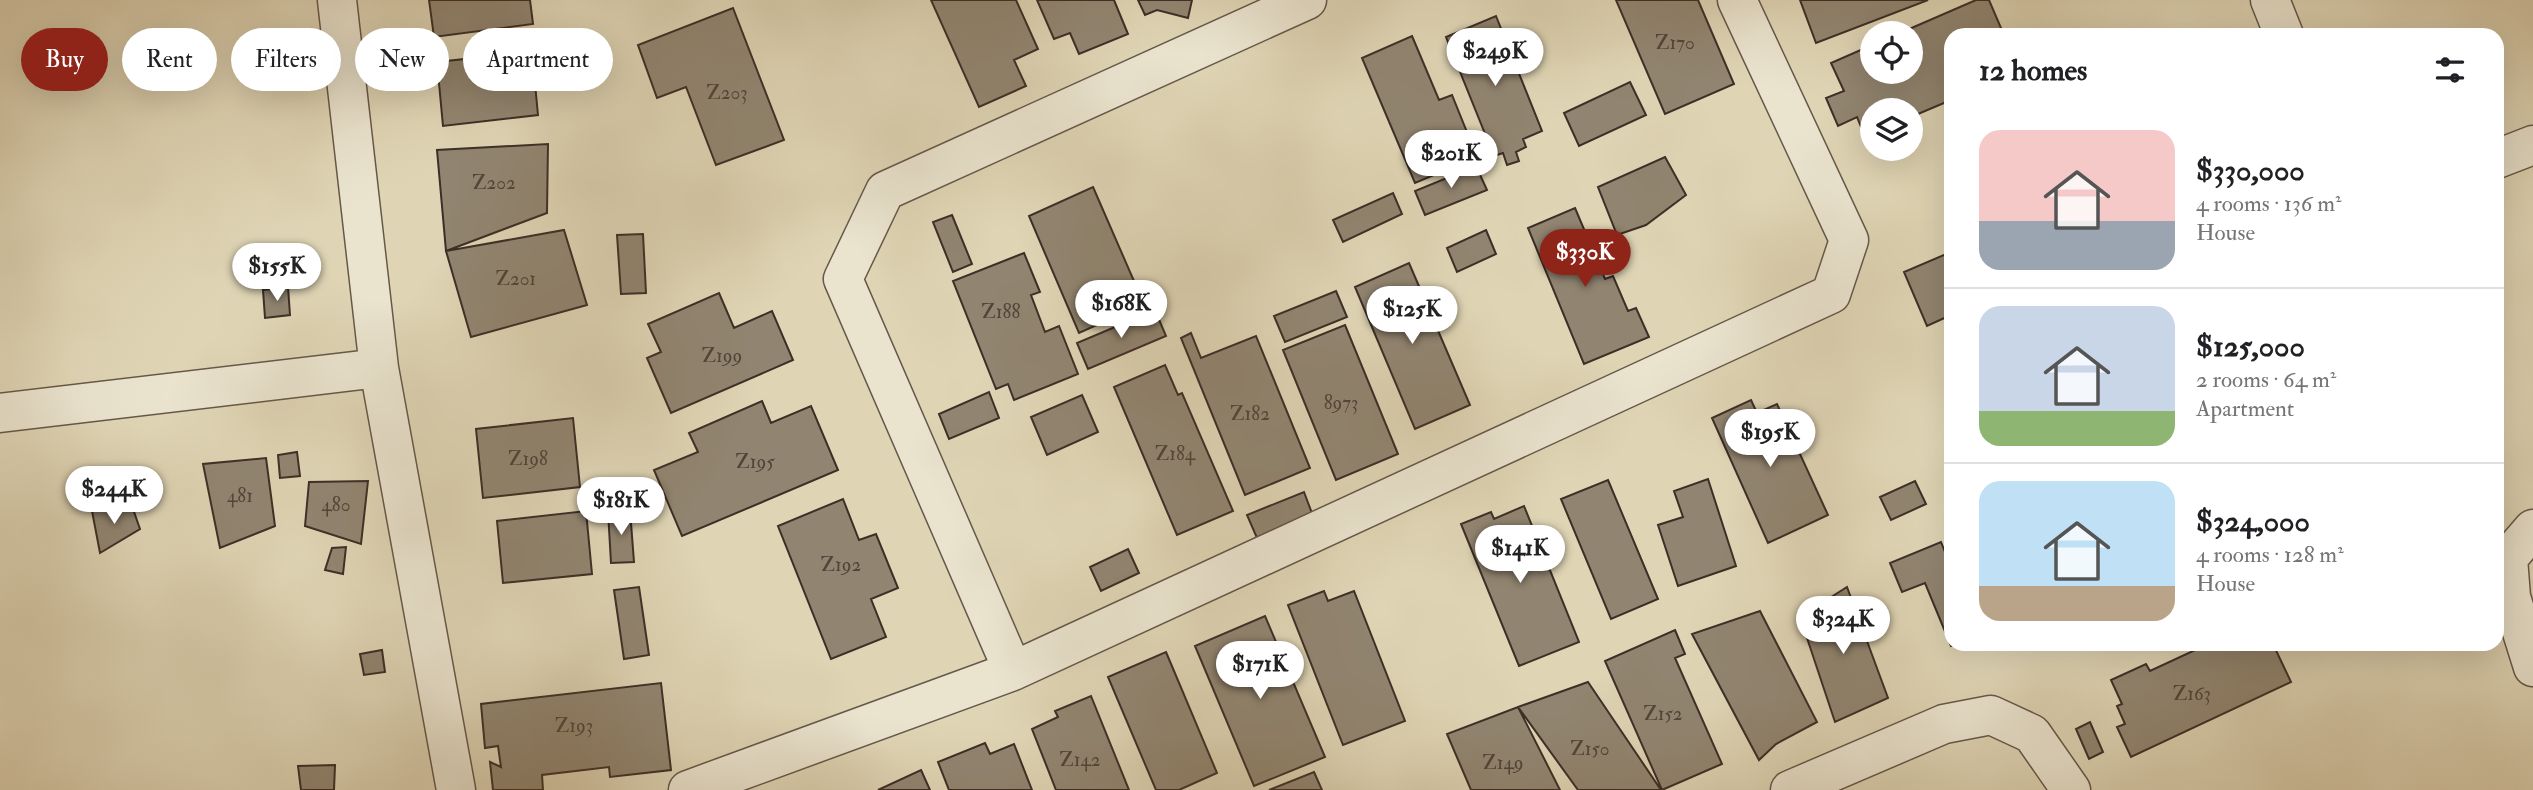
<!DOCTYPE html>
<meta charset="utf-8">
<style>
:root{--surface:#fff;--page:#f6f6f6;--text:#202124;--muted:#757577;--line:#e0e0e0;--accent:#8f2418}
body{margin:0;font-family:"IM FELL Double Pica",serif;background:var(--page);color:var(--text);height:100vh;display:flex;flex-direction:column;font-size:26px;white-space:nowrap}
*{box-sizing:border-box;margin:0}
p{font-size:23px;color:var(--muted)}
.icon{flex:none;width:38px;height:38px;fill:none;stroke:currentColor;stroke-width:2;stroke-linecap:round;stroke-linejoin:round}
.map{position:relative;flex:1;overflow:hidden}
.drawer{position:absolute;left:1944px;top:28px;width:560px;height:623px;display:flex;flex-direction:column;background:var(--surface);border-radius:21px;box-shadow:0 7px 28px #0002}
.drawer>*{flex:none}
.guide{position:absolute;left:21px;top:28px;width:665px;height:63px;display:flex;gap:14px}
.buttons{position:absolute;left:1860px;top:21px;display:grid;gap:14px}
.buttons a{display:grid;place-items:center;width:63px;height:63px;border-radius:50%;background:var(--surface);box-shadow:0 7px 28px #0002;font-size:35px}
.price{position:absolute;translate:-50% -60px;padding:0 16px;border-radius:24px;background:#fff;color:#222;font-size:23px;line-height:46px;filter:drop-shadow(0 2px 4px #0008)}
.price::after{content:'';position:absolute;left:50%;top:42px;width:21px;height:16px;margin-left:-10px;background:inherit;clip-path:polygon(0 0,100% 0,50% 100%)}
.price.active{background:var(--accent);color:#fff}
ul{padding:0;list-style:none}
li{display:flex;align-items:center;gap:21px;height:175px;padding:0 35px}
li+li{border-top:2px solid var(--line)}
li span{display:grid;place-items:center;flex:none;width:196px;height:140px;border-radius:21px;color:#555}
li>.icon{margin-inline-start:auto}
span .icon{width:84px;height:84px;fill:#fffc;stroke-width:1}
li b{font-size:30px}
h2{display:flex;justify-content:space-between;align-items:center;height:84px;padding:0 35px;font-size:30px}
.tag{padding:0 24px;border-radius:32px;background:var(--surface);box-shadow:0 7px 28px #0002;font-size:24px;line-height:63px}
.tag.active{background:var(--accent);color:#fff}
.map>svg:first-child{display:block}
.building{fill:#918571;stroke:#3d2e27;stroke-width:2}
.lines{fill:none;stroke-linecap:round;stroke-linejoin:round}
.minor-casing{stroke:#66584a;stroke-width:41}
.minor{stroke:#eae4cf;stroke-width:38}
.labels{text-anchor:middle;stroke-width:6;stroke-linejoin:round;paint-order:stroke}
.number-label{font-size:19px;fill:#52443a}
</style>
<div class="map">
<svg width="2533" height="790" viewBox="0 0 2533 790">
<rect width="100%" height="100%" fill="#dfd5b5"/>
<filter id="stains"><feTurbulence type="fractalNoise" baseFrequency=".00286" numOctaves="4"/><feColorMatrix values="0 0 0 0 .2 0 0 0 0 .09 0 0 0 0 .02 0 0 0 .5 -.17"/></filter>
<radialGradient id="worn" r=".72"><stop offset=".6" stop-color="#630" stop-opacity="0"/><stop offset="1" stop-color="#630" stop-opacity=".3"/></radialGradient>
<!-- building -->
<path class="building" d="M429,0H530L533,24L434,37Z
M931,0H1016L1038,49L1014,60L1026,86L979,107Z
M1037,0H1114L1128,34L1079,54L1070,33L1054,39Z
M1138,0H1192L1188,18L1157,10L1145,15Z
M1616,0H1698L1734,84L1665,114Z
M1800,0H1928L1816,43Z
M1976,0H1989L2004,35H1951V100L1911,117V110H1872V134L1865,137L1857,117L1838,126L1826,98L1844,91L1831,63L1872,45V72H1911V33H1900Z
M733,8L784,140L716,165L686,87L657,98L638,45Z
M1496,16L1542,131L1523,139L1526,147L1516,152L1519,161L1507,165L1503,153L1494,156L1446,37Z
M1412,36L1439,100L1452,95L1477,157L1415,183L1362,58Z
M532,52L538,115L443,126L437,62Z
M1630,82L1646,115L1579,146L1564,113Z
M548,144L547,213L446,251L437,150Z
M1665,157L1686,195L1646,225L1617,235L1598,187Z
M1476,166L1487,190L1425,215L1415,191Z
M1093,187L1144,304L1079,333L1029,216Z
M1393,193L1402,214L1343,242L1333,220Z
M1575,208L1605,279L1613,276L1628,311L1636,308L1649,337L1584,364L1528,228Z
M952,215L972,264L953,272L933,222Z
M564,230L587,305L471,337L446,251Z
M1486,230L1496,254L1457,272L1447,248Z
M643,234L646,293L621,294L617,235Z
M1951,252V315L1927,326L1904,272Z
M1024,253L1040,292L1031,295L1045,332L1059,326L1078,374L1014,400L1008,384L996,389L953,281Z
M1409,263L1470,405L1415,429L1355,287Z
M288,287L290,315L265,318L263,290Z
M1336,291L1347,317L1285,342L1274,316Z
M719,293L734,328L772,311L793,360L671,413L647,358L661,352L648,324Z
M1155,310L1166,336L1088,369L1077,343Z
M1345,325L1398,454L1336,480L1283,350Z
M1191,333L1201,358L1256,336L1310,468L1245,495L1181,338Z
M1165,365L1178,395L1182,393L1233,511L1177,535L1114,387Z
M989,392L999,418L949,439L939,414Z
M1082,395L1098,432L1047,455L1031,417Z
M1751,400L1757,413L1777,404L1828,515L1768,543L1712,418Z
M762,401L771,423L811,406L838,470L682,536L654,470L698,452L689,433Z
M573,418L580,487L483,498L476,429Z
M297,452L300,476L280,478L278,455Z
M266,458L275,526L220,548L203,464Z
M1708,479L1736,566L1678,586L1658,525L1683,517L1674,491Z
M1608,480L1658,599L1611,619L1561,499Z
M368,481L361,544L305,526L309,482Z
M1915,481L1926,504L1891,520L1880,497Z
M1304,492L1313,516L1257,538L1247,515Z
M843,499L859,540L876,534L898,588L871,599L886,637L831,659L778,526Z
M132,506L140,529L100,553L92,511Z
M1524,506L1579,642L1519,666L1461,524L1491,512L1494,519Z
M630,510L634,562L611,563L608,511Z
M586,511L592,574L503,583L497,521Z
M1941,542L1951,567V644H1957L1951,646L1925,583L1902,592L1890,563Z
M346,547L343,574L325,570L332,548Z
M1128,549L1139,573L1101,591L1090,567Z
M639,587L649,655L624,659L614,590Z
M1847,587L1888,698L1835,722L1800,617Z
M1324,591L1328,601L1354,591L1405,721L1343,745L1288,605Z
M1760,611L1817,722L1776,744L1759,760L1692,634Z
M1265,616L1325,757L1254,786L1195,646Z
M1675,630L1685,654L1675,658L1722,764L1662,790L1605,661Z
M2208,644H2273L2291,682L2131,757L2117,727L2125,724L2117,706L2122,704L2111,680L2146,664L2150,671Z
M382,650L385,672L364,675L360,654Z
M1166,652L1217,773L1179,790H1156L1108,677Z
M1588,682L1661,790H1578L1518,707Z
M661,683L671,770L610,777L609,767L542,775L543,790H493L490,762L501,767L498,746L485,748L481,704Z
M1091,696L1129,790H1056L1032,729L1058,717L1055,711Z
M1518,707L1560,790H1471L1447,734Z
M2090,722L2103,752L2089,759L2076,729Z
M985,743L990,754L1014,744L1032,790H949L938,762Z
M335,765L334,790H301L298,766Z
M921,770L930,790H878Z
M1314,772L1322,790H1269Z"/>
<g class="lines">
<defs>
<path id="minor" d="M337,0L379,368L456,790
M2270,0L2284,35
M2497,159L2533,145
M0,413L379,368
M2533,529L2508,558L2511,597L2533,667
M1013,671L843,279L885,191L1307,0
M688,790L1013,671L1831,294L1849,240L1737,0
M1790,790L1944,724L1991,715L2032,734L2071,790"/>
</defs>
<!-- minor casing -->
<use href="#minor" class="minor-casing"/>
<!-- minor -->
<use href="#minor" class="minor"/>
</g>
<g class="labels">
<!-- number labels -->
<g class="number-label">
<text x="1675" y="49">Z170</text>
<text x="727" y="99">Z203</text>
<text x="494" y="189">Z202</text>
<text x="516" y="285">Z201</text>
<text x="1001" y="318">Z188</text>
<text x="722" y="362">Z199</text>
<text x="1341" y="409">8973</text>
<text x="1250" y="420">Z182</text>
<text x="1175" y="460">Z184</text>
<text x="528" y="465">Z198</text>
<text x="755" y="468">Z195</text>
<text x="240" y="502">481</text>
<text x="336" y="511">480</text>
<text x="841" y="571">Z192</text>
<text x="2192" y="700">Z163</text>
<text x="1663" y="720">Z152</text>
<text x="574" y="732">Z193</text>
<text x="1590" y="755">Z150</text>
<text x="1080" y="766">Z142</text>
<text x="1503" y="769">Z149</text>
</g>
</g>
<rect width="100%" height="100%" filter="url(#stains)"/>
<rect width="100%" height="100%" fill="url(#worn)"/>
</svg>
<div class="buttons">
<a><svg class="icon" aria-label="locate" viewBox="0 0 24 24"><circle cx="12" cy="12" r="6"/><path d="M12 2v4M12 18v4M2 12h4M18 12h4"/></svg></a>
<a><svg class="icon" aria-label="layers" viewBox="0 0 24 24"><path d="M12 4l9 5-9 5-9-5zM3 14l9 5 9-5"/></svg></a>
</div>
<b class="price" style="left:1495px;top:88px">$249K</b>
<b class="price" style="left:1451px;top:190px">$201K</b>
<b class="price active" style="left:1585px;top:289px">$330K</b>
<b class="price" style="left:277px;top:303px">$155K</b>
<b class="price" style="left:1121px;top:340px">$168K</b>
<b class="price" style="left:1412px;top:346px">$125K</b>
<b class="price" style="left:1770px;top:469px">$195K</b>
<b class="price" style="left:114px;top:526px">$244K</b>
<b class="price" style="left:621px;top:537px">$181K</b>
<b class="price" style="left:1520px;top:585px">$141K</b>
<b class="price" style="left:1843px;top:656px">$324K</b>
<b class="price" style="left:1260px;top:701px">$171K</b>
<div class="guide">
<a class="tag active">Buy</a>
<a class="tag">Rent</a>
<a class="tag">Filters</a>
<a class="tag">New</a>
<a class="tag">Apartment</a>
</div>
<section class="drawer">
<h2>12 homes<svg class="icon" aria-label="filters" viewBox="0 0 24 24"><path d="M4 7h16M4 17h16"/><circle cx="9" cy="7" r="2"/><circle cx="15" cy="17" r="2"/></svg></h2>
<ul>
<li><span style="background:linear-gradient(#f6c9c9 65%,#9aa5b1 0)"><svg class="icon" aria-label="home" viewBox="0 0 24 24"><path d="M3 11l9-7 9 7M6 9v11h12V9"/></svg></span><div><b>$330,000</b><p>4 rooms · 136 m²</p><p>House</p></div></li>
<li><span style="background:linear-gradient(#c9d6e8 75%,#8fb573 0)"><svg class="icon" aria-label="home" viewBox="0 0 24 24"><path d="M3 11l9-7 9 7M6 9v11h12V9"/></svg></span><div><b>$125,000</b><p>2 rooms · 64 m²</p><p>Apartment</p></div></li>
<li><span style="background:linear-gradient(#bfe0f5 75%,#b9a48a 0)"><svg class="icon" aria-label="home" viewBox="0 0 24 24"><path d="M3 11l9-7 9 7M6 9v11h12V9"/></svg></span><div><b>$324,000</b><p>4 rooms · 128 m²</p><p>House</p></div></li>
</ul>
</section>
</div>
